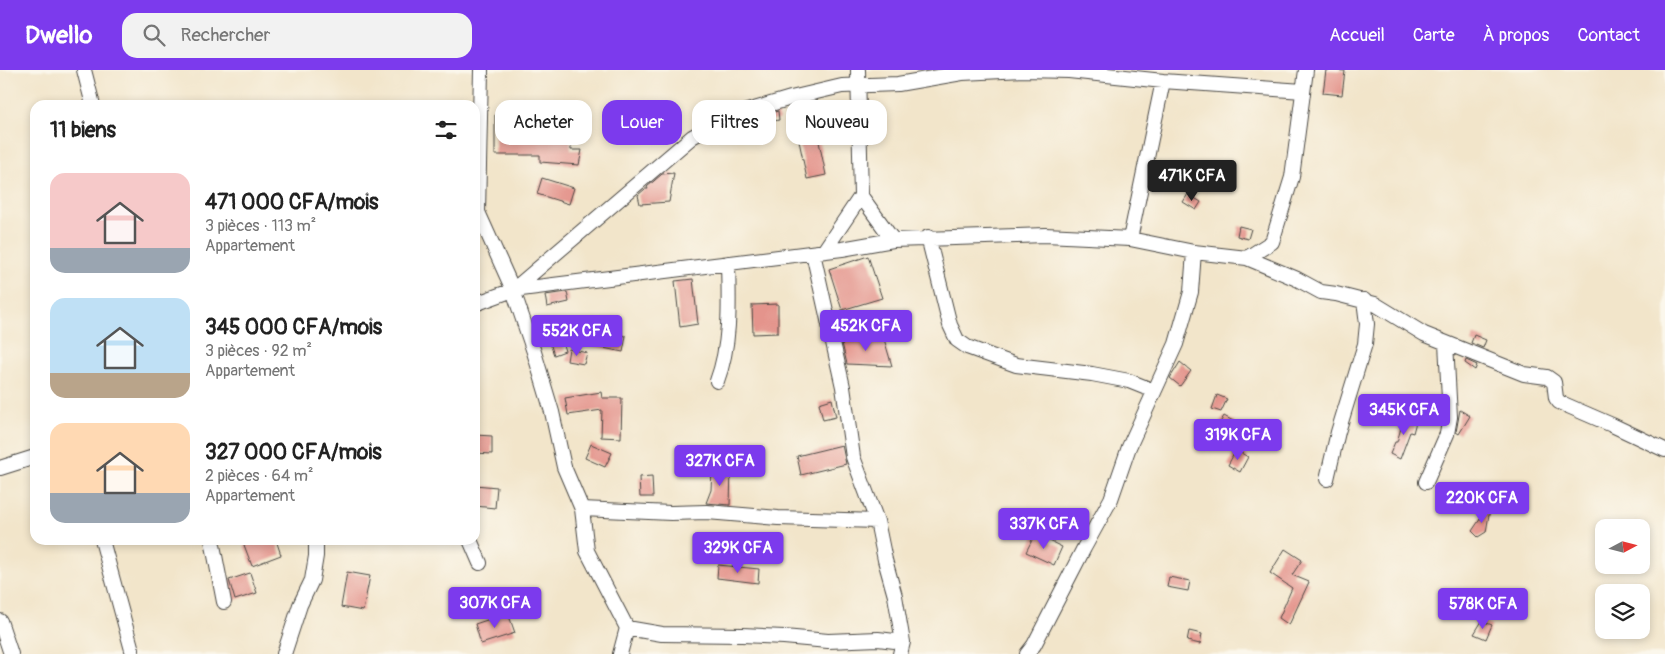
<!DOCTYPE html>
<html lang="fr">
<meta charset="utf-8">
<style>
:root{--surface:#fff;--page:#f2f2f2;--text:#222;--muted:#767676;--accent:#7c3aed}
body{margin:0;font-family:Pangolin,sans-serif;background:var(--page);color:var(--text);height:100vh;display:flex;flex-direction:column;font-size:19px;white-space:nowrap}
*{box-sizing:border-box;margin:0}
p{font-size:16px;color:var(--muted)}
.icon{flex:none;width:28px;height:28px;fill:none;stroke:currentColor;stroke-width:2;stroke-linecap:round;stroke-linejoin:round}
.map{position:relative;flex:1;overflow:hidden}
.panel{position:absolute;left:30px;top:30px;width:450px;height:445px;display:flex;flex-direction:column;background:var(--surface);border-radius:15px;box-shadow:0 2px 8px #0003}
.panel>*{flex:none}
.guide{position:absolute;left:495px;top:30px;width:475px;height:45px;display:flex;gap:10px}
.needle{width:32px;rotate:83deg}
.buttons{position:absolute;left:1595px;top:449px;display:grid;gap:10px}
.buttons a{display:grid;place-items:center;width:55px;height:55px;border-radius:10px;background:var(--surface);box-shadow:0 2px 8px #0003;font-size:25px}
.price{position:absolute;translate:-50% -42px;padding:0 11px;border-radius:5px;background:var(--accent);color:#fff;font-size:16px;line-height:32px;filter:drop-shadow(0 1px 2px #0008)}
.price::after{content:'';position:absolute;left:50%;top:30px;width:15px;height:11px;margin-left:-8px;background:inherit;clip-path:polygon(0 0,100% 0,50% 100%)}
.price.on{background:#222;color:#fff}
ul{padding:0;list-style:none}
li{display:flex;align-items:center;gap:15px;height:125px;padding:0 20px}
li span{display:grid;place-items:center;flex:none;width:140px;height:100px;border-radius:15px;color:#555}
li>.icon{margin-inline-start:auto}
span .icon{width:60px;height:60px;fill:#fffc;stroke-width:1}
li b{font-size:21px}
h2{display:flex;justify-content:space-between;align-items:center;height:60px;padding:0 20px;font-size:21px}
.pill{padding:0 18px;border-radius:15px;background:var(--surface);box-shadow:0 2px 8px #0003;font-size:18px;line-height:45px}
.pill.on{background:var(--accent);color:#fff}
header{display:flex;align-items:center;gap:30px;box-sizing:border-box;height:70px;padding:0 25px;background:var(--accent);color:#fff}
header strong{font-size:24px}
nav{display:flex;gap:28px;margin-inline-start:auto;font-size:18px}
.search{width:350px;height:45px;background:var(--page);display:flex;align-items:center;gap:12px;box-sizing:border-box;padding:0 18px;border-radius:15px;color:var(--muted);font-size:19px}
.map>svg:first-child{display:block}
.building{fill:#e4948c}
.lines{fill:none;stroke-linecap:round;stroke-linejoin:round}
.street-casing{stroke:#494743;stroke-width:16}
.street{stroke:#fff;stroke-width:14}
</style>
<header>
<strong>Dwello</strong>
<div class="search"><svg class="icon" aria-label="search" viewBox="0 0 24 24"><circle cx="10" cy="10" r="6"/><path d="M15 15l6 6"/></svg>Rechercher</div>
<nav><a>Accueil</a><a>Carte</a><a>À propos</a><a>Contact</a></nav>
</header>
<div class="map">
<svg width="1665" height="584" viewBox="0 0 1665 584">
<rect width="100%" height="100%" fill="#fbf7ec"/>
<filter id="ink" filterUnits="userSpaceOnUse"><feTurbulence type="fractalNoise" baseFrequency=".02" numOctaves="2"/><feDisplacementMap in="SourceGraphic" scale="10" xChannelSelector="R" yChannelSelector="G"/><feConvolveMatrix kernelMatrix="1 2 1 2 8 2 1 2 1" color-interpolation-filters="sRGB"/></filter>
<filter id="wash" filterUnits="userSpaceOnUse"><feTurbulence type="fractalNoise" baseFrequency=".0096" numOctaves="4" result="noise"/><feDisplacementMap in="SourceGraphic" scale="20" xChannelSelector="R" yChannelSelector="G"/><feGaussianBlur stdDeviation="1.12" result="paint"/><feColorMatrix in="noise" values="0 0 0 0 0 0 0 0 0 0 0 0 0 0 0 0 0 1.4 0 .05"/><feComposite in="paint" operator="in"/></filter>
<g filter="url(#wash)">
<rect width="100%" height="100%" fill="#f2e5ca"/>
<g id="blocks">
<!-- building -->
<path class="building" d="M1326,0L1345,1L1342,25L1323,23Z
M778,41L779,50L760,53L758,47Z
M495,45H525V62L570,64L571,80H582L579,95L540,92V85H495Z
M818,67L826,105L807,109L799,71Z
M1199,97L1212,101L1209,111L1197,107Z
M674,103L669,132L640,134L638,125L645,119H648L647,117L662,104Z
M542,108L574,118L569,134L537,124Z
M1188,124L1201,132L1196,140L1183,132Z
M1239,156L1251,159L1248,169L1237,166Z
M868,186L882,228L842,240L829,199Z
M693,209L698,254L680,257L675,211Z
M567,222L569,232L547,237L545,225Z
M778,234V263L753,264L752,235Z
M557,257L565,281L554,285L546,261Z
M591,260L626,266L623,282L588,275Z
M1474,265L1486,270L1483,278L1471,273Z
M841,269H884L892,296L847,294Z
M569,279L587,283L584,294L567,291Z
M1466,290L1477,295L1475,300L1465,293Z
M1180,292L1191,301L1180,316L1170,308Z
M601,322L602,328H622L621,368L601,367L602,340L568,345L565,328Z
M1217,325L1227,329L1221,342L1212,339Z
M832,329L836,347L823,350L819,333Z
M1460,340L1470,346L1459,364L1456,362Z
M1405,344L1417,348L1413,363L1410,362L1400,389L1390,384L1395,372H1397Z
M1224,346L1235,352L1229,363L1218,356Z
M475,365L492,366V384L475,383Z
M591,374L612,383L605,397L585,388Z
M842,375L846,394L801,405L797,386Z
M1236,380L1248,387L1240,402L1228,395Z
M731,399L730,435L706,433L711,420L712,400Z
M652,406L653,427H640L639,407Z
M475,415L497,417L495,438L475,436Z
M1491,433L1486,462L1478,467L1472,461Z
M1035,464L1062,477L1054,495L1026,482Z
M256,470H276L281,485L252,496L244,475Z
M1285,479L1302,490L1292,505L1309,512L1289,555L1279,548L1292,518L1270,503Z
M718,495L759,499L758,513L717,508Z
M347,502L370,506L363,541L341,537Z
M250,503L257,523L235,530L229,510Z
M1169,507L1190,511L1188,521L1167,517Z
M508,543L515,563L481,574L475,554Z
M1482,551L1492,555L1486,569L1474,564Z
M1189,561L1202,564L1200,574L1187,571Z"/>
</g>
</g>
<g filter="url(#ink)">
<use href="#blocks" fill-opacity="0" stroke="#494743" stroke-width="1"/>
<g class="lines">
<defs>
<path id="street" d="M84,0L93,35
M481,0L478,142L513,220
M861,126L893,170
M928,167L950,255L957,270L967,277L1016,295L1092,304L1129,311L1154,321
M1130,169L1163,11
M824,181L861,126L858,0
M813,183L843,317L853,387L877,451
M1247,188L1272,172L1292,107L1306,0
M475,234L513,220L842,179L893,170L1045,165L1130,169L1194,182L1247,188L1297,209L1321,222L1336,224L1375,234L1424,264L1524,304L1547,307L1554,312L1556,328L1559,332L1612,355L1665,380
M717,311C731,274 729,232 728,193
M0,398L35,387
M1327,409L1338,362L1365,274L1367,254L1364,230
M1426,412L1447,364L1450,347L1446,273
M582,439L671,443L707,442L778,448L877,451L885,490L895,526L903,572L900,584
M102,470L132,580
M212,470L224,532
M470,470L480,493
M0,551L11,584
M627,558L662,564L742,565L784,567L828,571L878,569L903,572
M284,584L300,535L312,510L316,486V470
M620,584L627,558L587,481L582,439L564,397L552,342L534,282L513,220L692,67L727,47L791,28L842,16L898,14L962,3L1023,0L1069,1L1163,11L1303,21
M1027,584L1034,575L1084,478L1111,429L1129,377L1176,274L1191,222L1194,182"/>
</defs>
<!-- street casing -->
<use href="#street" class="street-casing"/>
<!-- street -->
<use href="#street" class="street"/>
</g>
</g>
</svg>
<div class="buttons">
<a><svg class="needle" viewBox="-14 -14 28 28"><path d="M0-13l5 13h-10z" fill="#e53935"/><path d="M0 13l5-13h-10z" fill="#767676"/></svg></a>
<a><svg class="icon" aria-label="layers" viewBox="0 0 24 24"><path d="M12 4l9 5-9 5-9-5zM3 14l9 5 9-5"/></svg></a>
</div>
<b class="price on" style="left:1192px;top:132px">471K CFA</b>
<b class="price" style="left:866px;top:282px">452K CFA</b>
<b class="price" style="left:577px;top:287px">552K CFA</b>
<b class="price" style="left:1404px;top:366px">345K CFA</b>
<b class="price" style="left:1238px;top:391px">319K CFA</b>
<b class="price" style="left:720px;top:417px">327K CFA</b>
<b class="price" style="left:1482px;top:454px">220K CFA</b>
<b class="price" style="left:1044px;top:480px">337K CFA</b>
<b class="price" style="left:738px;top:504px">329K CFA</b>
<b class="price" style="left:495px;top:559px">307K CFA</b>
<b class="price" style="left:1483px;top:560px">578K CFA</b>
<div class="guide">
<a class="pill">Acheter</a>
<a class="pill on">Louer</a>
<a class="pill">Filtres</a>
<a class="pill">Nouveau</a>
</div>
<section class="panel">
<h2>11 biens<svg class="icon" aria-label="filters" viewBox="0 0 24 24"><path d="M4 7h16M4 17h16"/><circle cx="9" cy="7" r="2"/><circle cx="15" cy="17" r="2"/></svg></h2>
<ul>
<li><span style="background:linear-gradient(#f6c9c9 75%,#9aa5b1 0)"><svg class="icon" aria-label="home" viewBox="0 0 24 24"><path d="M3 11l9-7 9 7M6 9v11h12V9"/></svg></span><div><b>471 000 CFA/mois</b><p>3 pièces · 113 m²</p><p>Appartement</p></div></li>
<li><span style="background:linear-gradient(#bfe0f5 75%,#b9a48a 0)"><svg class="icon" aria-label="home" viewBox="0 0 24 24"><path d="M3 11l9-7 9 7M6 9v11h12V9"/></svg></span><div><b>345 000 CFA/mois</b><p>3 pièces · 92 m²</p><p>Appartement</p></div></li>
<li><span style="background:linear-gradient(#ffd9b3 70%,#9aa5b1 0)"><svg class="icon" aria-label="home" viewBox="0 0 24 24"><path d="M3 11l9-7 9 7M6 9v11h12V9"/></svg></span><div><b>327 000 CFA/mois</b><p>2 pièces · 64 m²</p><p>Appartement</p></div></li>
</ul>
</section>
</div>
